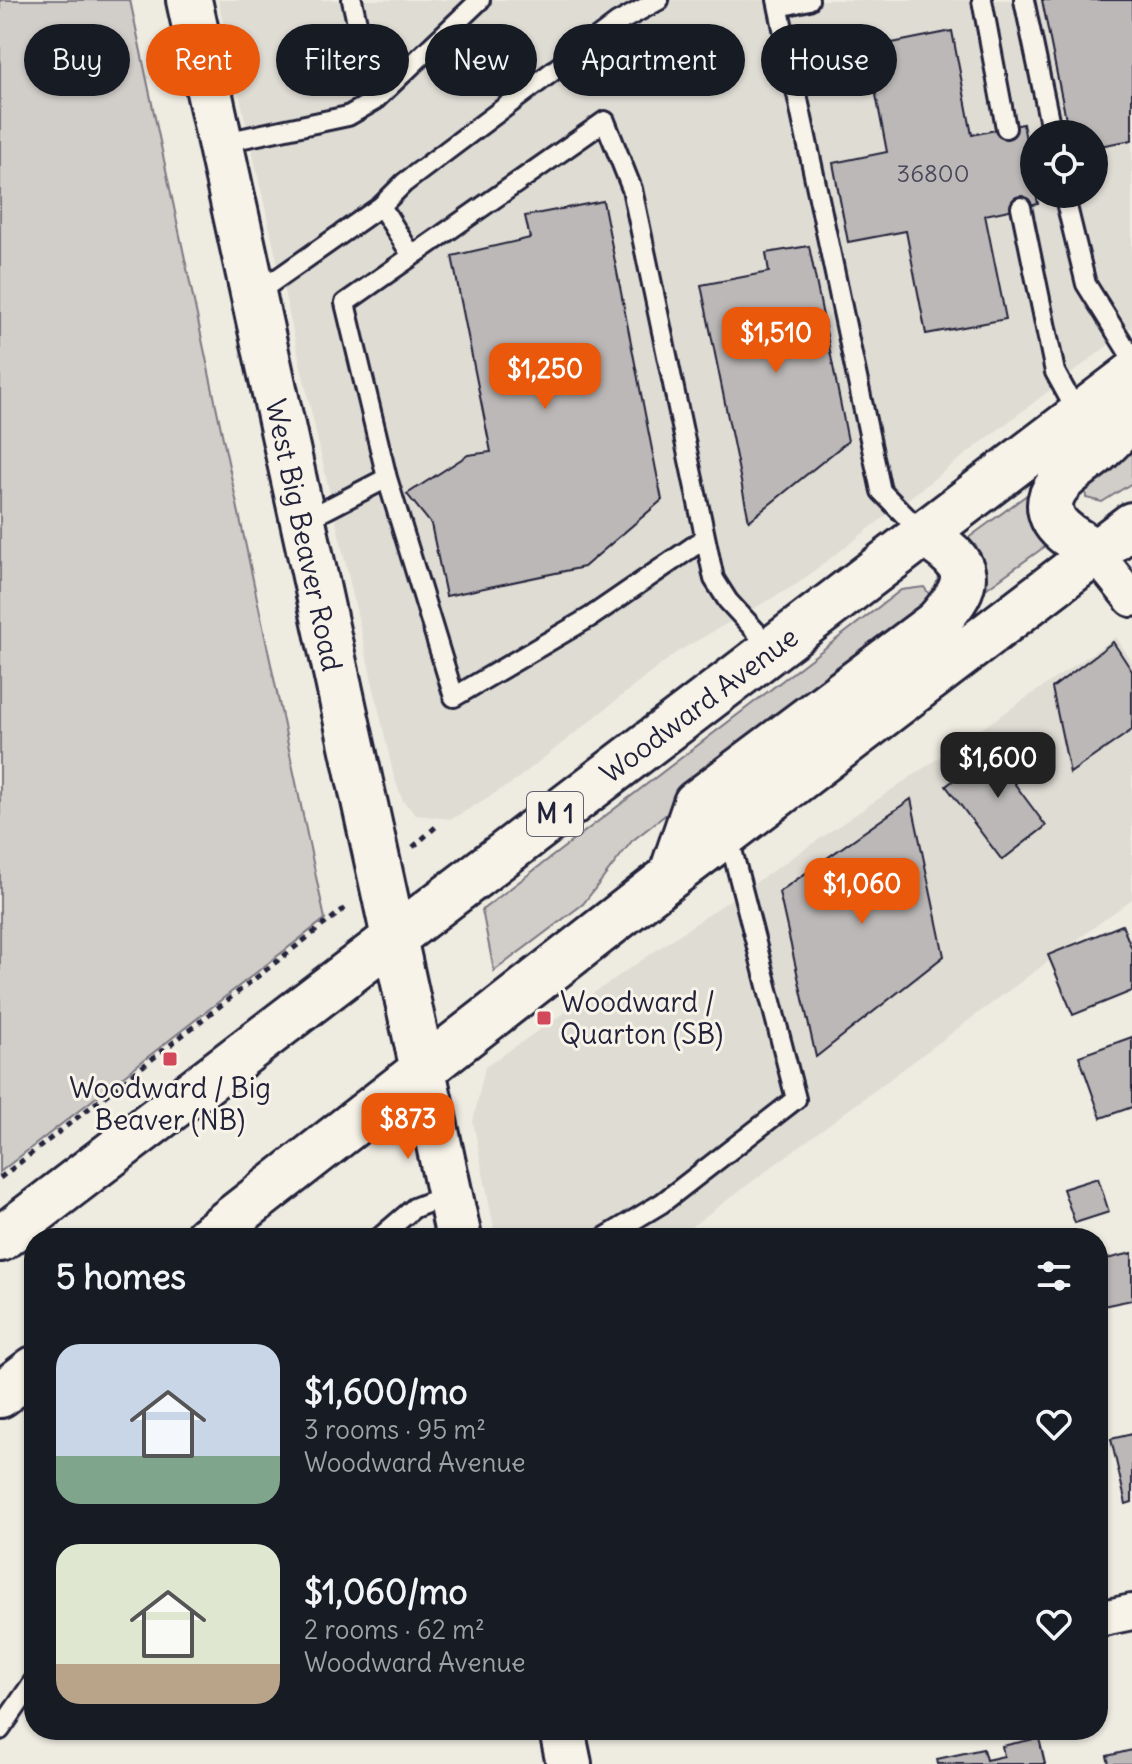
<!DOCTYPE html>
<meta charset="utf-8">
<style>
:root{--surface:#171b24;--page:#242831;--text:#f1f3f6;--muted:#9ea1a6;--accent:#ea580c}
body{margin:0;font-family:Delius,sans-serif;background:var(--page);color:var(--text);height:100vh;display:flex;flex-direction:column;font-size:30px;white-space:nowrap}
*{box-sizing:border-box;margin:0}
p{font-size:26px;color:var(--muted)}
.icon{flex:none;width:44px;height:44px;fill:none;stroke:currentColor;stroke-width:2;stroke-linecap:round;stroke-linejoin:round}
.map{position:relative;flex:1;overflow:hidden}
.sheet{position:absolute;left:24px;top:1228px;width:1084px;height:512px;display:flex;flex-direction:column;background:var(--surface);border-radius:32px;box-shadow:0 2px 6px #0004}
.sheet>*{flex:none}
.hud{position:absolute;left:24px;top:24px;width:1084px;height:72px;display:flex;gap:16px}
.buttons{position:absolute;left:1020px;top:120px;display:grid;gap:16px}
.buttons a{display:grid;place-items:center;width:88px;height:88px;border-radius:50%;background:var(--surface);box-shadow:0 2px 6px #0004;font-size:40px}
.price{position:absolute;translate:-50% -68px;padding:0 18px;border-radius:16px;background:var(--accent);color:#fff;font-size:26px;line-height:52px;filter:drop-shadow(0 2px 4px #0008)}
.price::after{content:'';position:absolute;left:50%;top:48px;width:24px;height:18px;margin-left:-12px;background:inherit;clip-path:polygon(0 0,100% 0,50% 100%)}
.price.active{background:#222;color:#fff}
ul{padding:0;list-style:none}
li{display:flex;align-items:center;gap:24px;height:200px;padding:0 32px}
li span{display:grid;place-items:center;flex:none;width:224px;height:160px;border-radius:24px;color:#555}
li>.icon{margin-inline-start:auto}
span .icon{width:96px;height:96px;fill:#fffc;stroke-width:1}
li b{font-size:34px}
h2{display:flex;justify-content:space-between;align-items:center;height:96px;padding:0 32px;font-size:34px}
.tag{padding:0 28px;border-radius:36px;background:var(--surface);box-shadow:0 2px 6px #0004;font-size:28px;line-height:72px}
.tag.active{background:var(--accent);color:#fff}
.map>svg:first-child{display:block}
.built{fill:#dfdcd4;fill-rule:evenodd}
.green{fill:#d1cdc9;stroke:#7a7882;stroke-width:2}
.building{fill:#bbb8b7;stroke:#22223b;stroke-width:2}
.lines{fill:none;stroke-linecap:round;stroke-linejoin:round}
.lane-casing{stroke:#22223b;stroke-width:24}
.street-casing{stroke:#22223b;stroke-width:40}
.secondary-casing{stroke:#22223b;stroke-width:50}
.primary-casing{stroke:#22223b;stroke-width:50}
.path{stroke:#22223b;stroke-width:5;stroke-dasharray:6 6;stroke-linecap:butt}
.lane{stroke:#f7f3e8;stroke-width:18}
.street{stroke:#f7f3e8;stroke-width:34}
.secondary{stroke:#f7f3e8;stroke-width:44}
.primary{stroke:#f7f3e8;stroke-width:44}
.poi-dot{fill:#d1495b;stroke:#f7f3e8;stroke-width:3}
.labels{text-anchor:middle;stroke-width:6;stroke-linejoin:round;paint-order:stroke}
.number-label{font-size:24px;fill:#48485a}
.shield{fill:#f7f3e8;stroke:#62616f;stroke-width:2}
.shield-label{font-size:26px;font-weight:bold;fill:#22223b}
.street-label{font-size:28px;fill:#22223b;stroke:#f7f3e8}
.poi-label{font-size:28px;fill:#22223b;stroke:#f7f3e8;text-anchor:start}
</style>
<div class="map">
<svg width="1132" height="1764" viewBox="0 0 1132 1764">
<rect width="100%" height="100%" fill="#eeebe1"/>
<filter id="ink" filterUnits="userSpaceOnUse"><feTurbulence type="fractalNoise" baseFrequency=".0125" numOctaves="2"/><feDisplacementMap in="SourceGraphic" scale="16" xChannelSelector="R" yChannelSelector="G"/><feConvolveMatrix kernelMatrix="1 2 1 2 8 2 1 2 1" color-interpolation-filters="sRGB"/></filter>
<g filter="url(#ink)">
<!-- built -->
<path class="built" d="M218,0H1132V327L797,584L677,652L512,783L452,819L416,815L403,801L394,777ZM1034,134H1094V194H1034Z
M1116,637L1132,662V899L676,1238H496L473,1122L485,1067Z"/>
<!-- green -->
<path class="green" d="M0,0H130L325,919L0,1172Z
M1132,439V483L1102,502L1086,498L1085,481Z
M1028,494L1033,522L1054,540L980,593L960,544Z
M924,587L931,597L917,619L632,841L583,904L494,971L482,910L901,590Z"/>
<!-- building -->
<path class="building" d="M1042,0H1132V140L1094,147V134H1069Z
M952,31L972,135L1023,124L1038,204L985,215L1006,319L926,334L906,231L848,242L833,163L887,152L867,48Z
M603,201L662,500L584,567L446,596L431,524L407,494L468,455L491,452L452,256L530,238L525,216Z
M809,246L848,441L749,521L701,285L769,272L766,253Z
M1113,642L1132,671V730L1070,773L1052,688Z
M1007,740L1030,771L1014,783L1046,826L1002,860L946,786Z
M911,799L944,956L816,1057L779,892Z
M1122,925L1132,949V991L1073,1015L1048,955Z
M1132,1037V1107L1101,1118L1079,1056Z
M1098,1178L1109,1212L1075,1223L1063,1189Z
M1132,1253V1300L1098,1307V1261Z
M1132,1434V1502L1126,1504L1111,1439Z
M1039,1738L1045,1764H938L937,1759L983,1749L986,1760L1004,1756L1002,1746Z
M1132,1750V1764H1109L1107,1756Z"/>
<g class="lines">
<defs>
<path id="lane" d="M352,0L374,101
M777,0L881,491L924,535
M982,0L1006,128
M1024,0L1052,134
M779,7L809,0
M220,143L348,116L374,101L480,0
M1064,194L1086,284L1132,358
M381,206L412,256
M1021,207L1055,372L1079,416
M254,295L381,206L404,183L617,23L659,0
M304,521L387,478
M704,539L592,616L454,697L387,478L345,303L605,121L632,189L714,579L728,601L772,649
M379,1238L414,1208L450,1194
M604,1238L662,1203L796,1099L728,834
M0,1730L34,1681"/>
<path id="street" d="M1095,553L1132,599
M1098,1619L1132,1612"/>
<path id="secondary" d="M423,1070L459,1238
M562,1730L569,1764"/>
<path id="primary" d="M189,0L423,1070
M1095,553C1082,542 1060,534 1053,518C1039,486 1080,468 1098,451C1110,440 1122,428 1132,415
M671,876L696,803L937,622C974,581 973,565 924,535
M207,1238L671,876L1132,525
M0,1239L1132,375
M0,1395L34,1369"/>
</defs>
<!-- lane casing -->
<use href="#lane" class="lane-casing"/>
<!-- street casing -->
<use href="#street" class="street-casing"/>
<!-- secondary casing -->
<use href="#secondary" class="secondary-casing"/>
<!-- primary casing -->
<use href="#primary" class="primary-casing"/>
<!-- path -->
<path class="path" d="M413,847L439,824
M0,1178L349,905"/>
<!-- lane -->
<use href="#lane" class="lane"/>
<!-- street -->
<use href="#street" class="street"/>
<!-- secondary -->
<use href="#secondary" class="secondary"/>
<!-- primary -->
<use href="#primary" class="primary"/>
</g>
</g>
<!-- markers -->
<g class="poi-dot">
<rect x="536" y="1010" width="16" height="16" rx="4"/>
<rect x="162" y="1051" width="16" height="16" rx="4"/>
</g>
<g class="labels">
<!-- number labels -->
<g class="number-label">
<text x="933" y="182">36800</text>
</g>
<!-- shield labels -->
<rect class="shield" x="527" y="792" width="56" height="44" rx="6"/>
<g class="shield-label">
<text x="555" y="823">M 1</text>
</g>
<!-- street labels -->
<g class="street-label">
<text transform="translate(304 535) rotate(78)" y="10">West Big Beaver Road</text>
<text transform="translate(699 705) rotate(-37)" y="10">Woodward Avenue</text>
</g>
<!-- poi labels -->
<g class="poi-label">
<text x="560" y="1012">Woodward /<tspan x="560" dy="32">Quarton (SB)</tspan></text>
<text x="170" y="1098" text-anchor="middle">Woodward / Big<tspan x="170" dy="32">Beaver (NB)</tspan></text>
</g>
</g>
</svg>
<div class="buttons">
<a><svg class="icon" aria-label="locate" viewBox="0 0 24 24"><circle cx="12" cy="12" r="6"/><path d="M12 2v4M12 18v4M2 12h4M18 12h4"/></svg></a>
</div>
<b class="price" style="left:776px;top:375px">$1,510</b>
<b class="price" style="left:545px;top:411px">$1,250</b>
<b class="price active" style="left:998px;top:800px">$1,600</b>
<b class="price" style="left:862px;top:926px">$1,060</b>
<b class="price" style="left:408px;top:1161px">$873</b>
<div class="hud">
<a class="tag">Buy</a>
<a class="tag active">Rent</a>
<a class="tag">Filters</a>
<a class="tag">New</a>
<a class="tag">Apartment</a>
<a class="tag">House</a>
</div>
<section class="sheet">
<h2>5 homes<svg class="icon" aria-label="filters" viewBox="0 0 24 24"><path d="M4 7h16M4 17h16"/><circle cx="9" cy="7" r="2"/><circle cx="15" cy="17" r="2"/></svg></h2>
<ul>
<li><span style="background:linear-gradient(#c9d6e8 70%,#7fa58c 0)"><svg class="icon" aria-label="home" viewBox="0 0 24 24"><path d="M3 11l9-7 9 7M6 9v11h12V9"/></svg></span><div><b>$1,600/mo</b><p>3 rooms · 95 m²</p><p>Woodward Avenue</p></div><svg class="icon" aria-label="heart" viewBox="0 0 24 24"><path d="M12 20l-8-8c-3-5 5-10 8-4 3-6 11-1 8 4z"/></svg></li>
<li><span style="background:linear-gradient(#dfe7d0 75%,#b9a48a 0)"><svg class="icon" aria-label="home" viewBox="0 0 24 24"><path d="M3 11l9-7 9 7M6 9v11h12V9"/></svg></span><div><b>$1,060/mo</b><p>2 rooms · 62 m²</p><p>Woodward Avenue</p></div><svg class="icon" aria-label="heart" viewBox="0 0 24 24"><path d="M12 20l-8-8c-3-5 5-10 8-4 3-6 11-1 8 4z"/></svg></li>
</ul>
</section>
</div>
